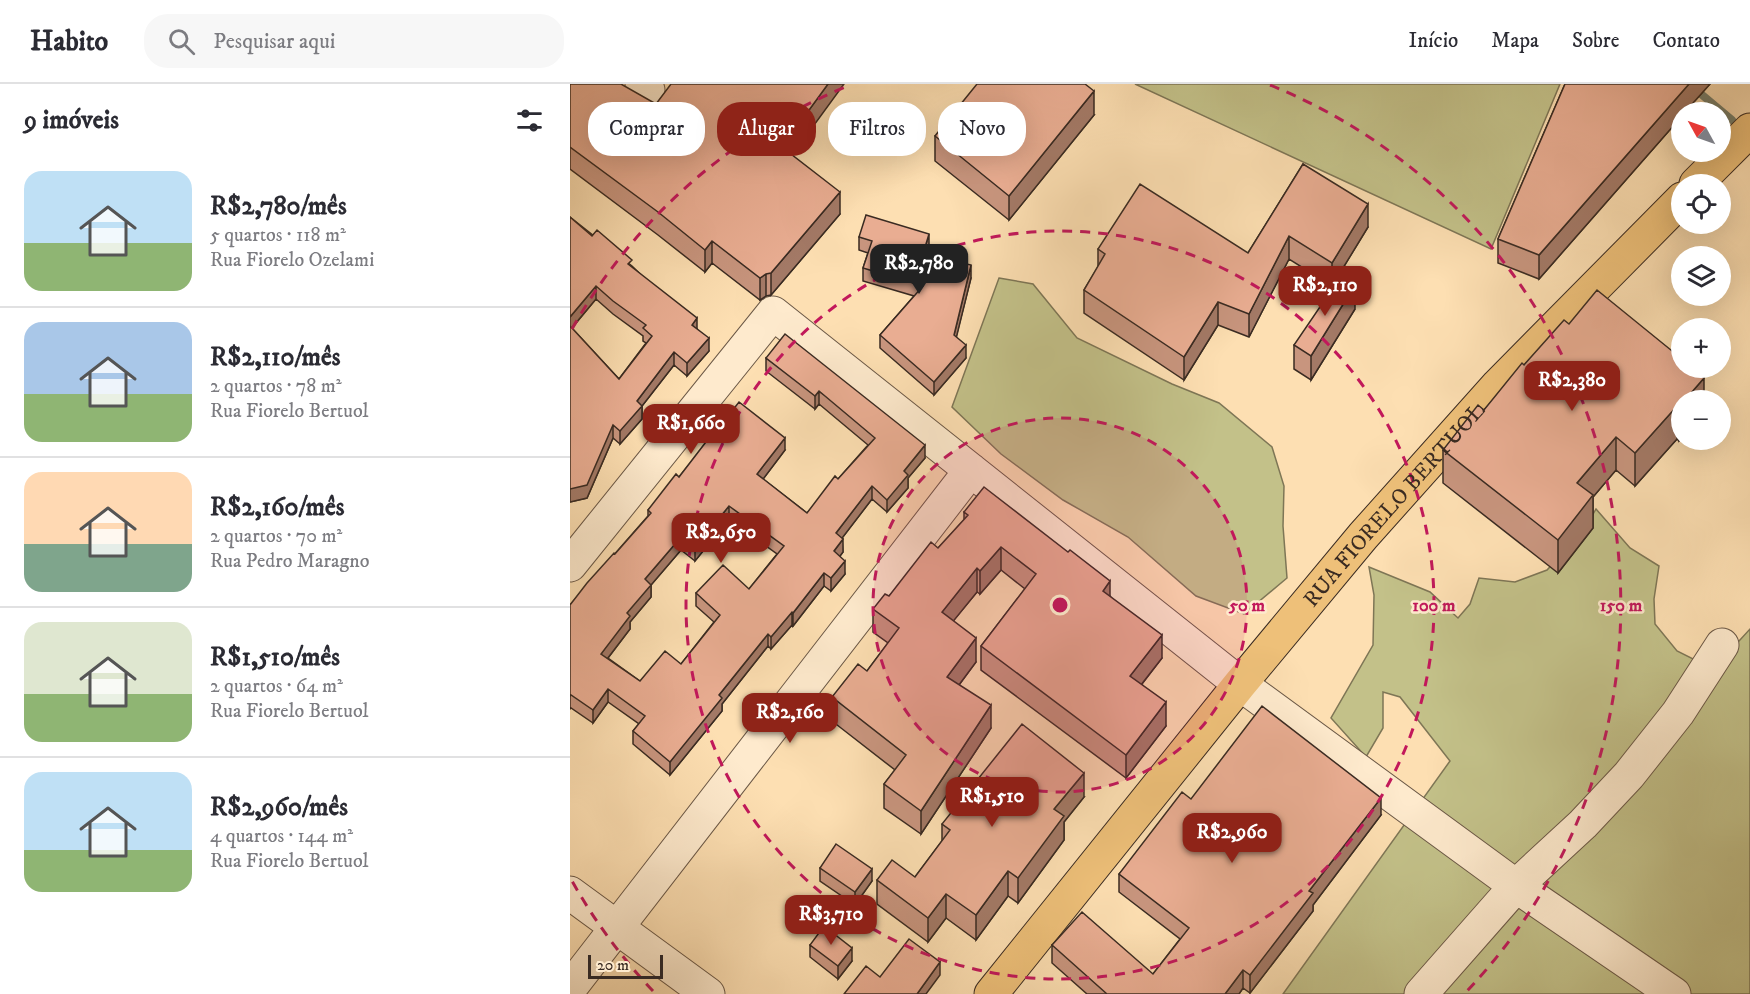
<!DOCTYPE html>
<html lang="pt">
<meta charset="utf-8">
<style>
:root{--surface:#fff;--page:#f7f7f7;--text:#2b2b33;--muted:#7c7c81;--line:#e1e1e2;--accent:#8f2418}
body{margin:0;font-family:"IM FELL DW Pica",serif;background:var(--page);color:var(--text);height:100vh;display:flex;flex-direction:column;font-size:22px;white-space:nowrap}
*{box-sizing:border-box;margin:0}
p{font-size:20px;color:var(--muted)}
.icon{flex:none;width:33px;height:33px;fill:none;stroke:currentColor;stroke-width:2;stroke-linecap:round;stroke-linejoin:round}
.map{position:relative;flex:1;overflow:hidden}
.details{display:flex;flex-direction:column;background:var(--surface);width:570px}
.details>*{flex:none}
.banner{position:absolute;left:18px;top:18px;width:570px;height:54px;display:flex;gap:12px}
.needle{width:39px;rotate:310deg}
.tools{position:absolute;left:1101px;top:18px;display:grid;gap:12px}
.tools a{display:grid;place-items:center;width:60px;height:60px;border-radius:50%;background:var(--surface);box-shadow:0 6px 24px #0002;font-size:30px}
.scale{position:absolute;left:18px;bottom:15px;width:75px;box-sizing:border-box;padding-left:6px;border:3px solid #3a2b22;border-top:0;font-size:16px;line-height:21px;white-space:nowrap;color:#3a2b22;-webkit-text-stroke:4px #feeacd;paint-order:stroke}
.price{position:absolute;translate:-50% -51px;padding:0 14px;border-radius:12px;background:var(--accent);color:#fff;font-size:20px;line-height:39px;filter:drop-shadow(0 2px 3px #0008)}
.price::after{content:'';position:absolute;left:50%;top:36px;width:18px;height:14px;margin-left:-9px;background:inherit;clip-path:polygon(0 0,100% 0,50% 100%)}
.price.current{background:#222;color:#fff}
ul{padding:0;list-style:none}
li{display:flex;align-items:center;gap:18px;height:150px;padding:0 24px}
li+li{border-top:2px solid var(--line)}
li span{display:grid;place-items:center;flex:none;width:168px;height:120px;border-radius:18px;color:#555}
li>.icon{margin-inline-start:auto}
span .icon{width:72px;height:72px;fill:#fffc;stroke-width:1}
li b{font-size:26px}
h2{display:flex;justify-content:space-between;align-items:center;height:72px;padding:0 24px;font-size:26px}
.tag{padding:0 21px;border-radius:24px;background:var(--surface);box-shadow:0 6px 24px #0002;font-size:21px;line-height:54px}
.tag.current{background:var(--accent);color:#fff}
header{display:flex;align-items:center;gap:36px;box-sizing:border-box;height:84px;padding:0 30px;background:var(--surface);border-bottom:2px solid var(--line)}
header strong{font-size:28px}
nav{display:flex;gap:33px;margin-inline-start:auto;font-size:21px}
.search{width:420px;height:54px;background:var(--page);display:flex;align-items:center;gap:15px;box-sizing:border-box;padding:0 21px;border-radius:24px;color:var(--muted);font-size:22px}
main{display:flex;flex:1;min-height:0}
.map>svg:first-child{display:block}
.green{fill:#c3c189;stroke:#7e7656;stroke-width:1.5}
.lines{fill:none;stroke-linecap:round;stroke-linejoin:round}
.stream{stroke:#788371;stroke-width:8}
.minor-casing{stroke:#6b5846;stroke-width:35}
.major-casing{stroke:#3a2b22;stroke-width:35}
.minor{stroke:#feeacd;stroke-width:33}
.major{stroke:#eec079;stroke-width:33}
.wall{fill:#c8957e;stroke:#3a2b22;stroke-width:1.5;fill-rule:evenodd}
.shaded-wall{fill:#a37966;stroke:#3a2b22;stroke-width:1.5}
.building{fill:#e9ad92;stroke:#3a2b22;stroke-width:1.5;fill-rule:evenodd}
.ring{fill:none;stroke:#c2185b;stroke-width:3;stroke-dasharray:10 8}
.labels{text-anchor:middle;stroke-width:5;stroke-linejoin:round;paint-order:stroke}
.street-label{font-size:22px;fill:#3a2b22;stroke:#feeacd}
.centre{fill:#c2185b;stroke:#feeacd;stroke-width:3}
.ring-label{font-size:18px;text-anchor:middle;font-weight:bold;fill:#c2185b;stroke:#feeacd;stroke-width:5;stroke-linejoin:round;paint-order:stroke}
</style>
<header>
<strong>Habito</strong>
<div class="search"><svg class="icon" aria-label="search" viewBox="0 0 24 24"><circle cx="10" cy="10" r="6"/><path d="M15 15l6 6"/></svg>Pesquisar aqui</div>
<nav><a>Início</a><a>Mapa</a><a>Sobre</a><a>Contato</a></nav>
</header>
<main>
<section class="details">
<h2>9 imóveis<svg class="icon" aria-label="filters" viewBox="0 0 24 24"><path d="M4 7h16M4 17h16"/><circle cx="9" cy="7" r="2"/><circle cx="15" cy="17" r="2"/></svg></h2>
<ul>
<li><span style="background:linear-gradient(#bfe0f5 60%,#8fb573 0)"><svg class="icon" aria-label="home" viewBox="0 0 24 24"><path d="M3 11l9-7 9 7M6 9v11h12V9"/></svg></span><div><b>R$2,780/mês</b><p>5 quartos · 118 m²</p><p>Rua Fiorelo Ozelami</p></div></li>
<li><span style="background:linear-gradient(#a9c7e8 60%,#8fb573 0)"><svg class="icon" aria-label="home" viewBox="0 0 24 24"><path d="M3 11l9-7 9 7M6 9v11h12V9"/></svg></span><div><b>R$2,110/mês</b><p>2 quartos · 78 m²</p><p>Rua Fiorelo Bertuol</p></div></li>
<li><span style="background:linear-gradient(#ffd9b3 60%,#7fa58c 0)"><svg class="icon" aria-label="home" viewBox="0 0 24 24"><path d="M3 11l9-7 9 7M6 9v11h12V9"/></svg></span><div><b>R$2,160/mês</b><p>2 quartos · 70 m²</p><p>Rua Pedro Maragno</p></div></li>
<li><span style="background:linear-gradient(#dfe7d0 60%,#8fb573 0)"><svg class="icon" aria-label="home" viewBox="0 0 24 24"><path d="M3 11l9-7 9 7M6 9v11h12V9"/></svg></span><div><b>R$1,510/mês</b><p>2 quartos · 64 m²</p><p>Rua Fiorelo Bertuol</p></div></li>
<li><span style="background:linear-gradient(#bfe0f5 65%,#8fb573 0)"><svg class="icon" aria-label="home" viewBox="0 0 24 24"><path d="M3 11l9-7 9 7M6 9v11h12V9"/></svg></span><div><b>R$2,960/mês</b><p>4 quartos · 144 m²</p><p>Rua Fiorelo Bertuol</p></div></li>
</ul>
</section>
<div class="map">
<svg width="1180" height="910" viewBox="0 0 1180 910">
<rect width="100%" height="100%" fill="#fddfb2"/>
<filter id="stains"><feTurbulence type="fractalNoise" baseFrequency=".00333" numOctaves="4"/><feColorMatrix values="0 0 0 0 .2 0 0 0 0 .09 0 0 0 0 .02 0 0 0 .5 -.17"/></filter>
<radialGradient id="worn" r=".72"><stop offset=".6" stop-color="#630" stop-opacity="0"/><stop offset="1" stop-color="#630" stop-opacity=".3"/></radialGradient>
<!-- green -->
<path class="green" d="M565,0H990L921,165Z
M429,194L463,200L507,254L602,300L649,319L702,363L714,402L713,442L717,494L674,530L626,512L558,453L493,416L431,370L382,323Z
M1026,425L1060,464L1089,482L1084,515L1085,540L1107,567L1129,578L1158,569L1180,545V910H713L880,677L830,613L813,608V644L796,673L761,634L803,561L804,511L799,483L860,508L888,534L900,520L909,494L945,498L977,486L1014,446Z"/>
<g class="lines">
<!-- stream -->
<path class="stream" d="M1119,0L1162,36"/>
<defs>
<path id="minor" d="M72,0L78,6
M0,481L203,229L670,600L946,802L1104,910
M0,809L138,910
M0,904L401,386
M851,910L946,802L1013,740L1059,691L1108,629L1152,561"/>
<g id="major">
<path d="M1126,100L1180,46"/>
<path id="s1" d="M421,910L670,600L793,452L928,301L1112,115"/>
</g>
</defs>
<!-- minor casing -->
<use href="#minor" class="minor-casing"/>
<!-- major casing -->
<use href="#major" class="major-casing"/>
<!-- minor -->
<use href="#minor" class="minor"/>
<!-- major -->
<use href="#major" class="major"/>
</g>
<!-- wall -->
<path class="wall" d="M0,0L86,20L222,71L270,130L201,211L196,212L190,216L142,179L135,188L88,151L0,85Z
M995,0H1140L1115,28H1112V32L969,195L928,179V155Z
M524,31L439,136L365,77V52Z
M733,80L798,143L762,202L719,175L679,253L648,241L614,296L514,229V206L528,183V165L678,169Z
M0,133L62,182L127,245L139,267L117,292L104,281L72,322V335L50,360L43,354L17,414L0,418ZM26,215L43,230L73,252V257L76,259L49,295L2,244Z
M289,153L359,163L357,170L401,194L386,253L396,274L364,311L310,264V251L344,212L293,197V184L298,169L289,166Z
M785,225L741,296L724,285V261Z
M999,240L1134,316H1112V354L1109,357L1107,355L1065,402L1046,386L1023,413V444L988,489L873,399V366L914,326L954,281Z
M196,274L355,374L338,394V404L317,428L302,415L272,454L273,468L270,472L275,490L261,507L254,502L223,542L222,541L201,565L198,562L152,620V627L100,691L63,660V647L69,640L38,618L23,639L1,624L0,625V521L78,432V426L109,393L140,355L215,366L193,395L237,429L268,395L298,361L249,320L245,325L196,287ZM159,435L207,470L179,505L126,509V522L144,538L111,580L70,597L38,574L60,545V538L81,513V501L111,466L125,477Z
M394,428L540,512L592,574L572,600L596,642L556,694L411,586V562L455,505L431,486L410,510L407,508L383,537L406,578L389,601L421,644L351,750L314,724V700L325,686L262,637V613L297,587L318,559L303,548V525L319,512L368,464L394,436Z
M514,713L494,738V756L448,819L438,812L406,856L376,834L358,858L307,820V796L345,793L372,757V740Z
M621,715L811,731L743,821V827L680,909L673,904L669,910H517L482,879V861L583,890L610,855L549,808V790Z
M250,784L302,797L285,821L250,797Z
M240,861L282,877L268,895L240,873Z"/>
<!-- shaded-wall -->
<path class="shaded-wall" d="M258,0H274L212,85V63Z
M1119,0H1140L1115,28H1112V32L969,195V171Z
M524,7V31L439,136V112Z
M270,108V130L201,211V189Z
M798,120V143L762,202V179Z
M359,150V163L353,182V170Z
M719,152V175L679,253V230Z
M142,157V179L135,188V166Z
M401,181V194L384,263V251Z
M196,190V212L190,216V194Z
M785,201V225L741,296V272Z
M26,202V215L0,246V233Z
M648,218V241L614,296V273Z
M127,234V247L122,241Z
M139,254V267L117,292V279Z
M396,261V274L364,311V298Z
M104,268V281L72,322V335L50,360V347L67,317Z
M1134,294V316H1115Z
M249,307V320L245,325V312Z
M1112,321V354L1109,357V324Z
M1107,322V355L1065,402V369Z
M43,341V354L17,414L0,418V405Z
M1046,353V386L1023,413V444L988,489V456L1007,399Z
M215,354V366L187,403V390Z
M355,361V374L338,394V404L317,428V416L334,387Z
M302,402V415L266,462V449Z
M159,422V435L125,477V464Z
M111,453V466L81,501V513L60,538V545L31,583V570L57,529L75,495Z
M273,455V468L264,480V467Z
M431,463V486L410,510V487Z
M275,477V490L261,507V494Z
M407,484V508L372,551V528Z
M254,489V502L223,542V529Z
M540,497V521L533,507Z
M222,528V541L201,565V553Z
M198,550V562L152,620V627L100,691V678L149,611Z
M592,551V574L560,615V592Z
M406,554V578L377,617V593Z
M38,605V618L23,639V626Z
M596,618V642L556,694V671Z
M421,621V644L351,750V727Z
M514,689V713L494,738V756L448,819V794L484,725Z
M811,714V731L743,821V827L680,909V891L739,807Z
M302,785V797L285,821V808Z
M438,787V812L406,856V831Z
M376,810V834L358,858V834Z
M282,864V877L268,895V882Z
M370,878V891L356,910H347Z
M673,886V904L669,910H655Z"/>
<!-- building -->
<path class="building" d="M0,0H51L86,20L101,0H258L212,63L270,108L201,189L196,190L190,194L142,157L135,166L88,128L0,63Z
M407,0H515L524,7L439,112L365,52Z
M995,0H1119L969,171L928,155Z
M733,80L798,120L762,179L719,152L679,230L648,218L614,273L514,206L535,170L528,165L570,100L678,169Z
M296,131L359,150L353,170L401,181L384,251L396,261L364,298L310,251L353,202L293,184L302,157L289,153Z
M0,133L22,152L27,146L62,176L58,180L127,234L122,241L139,254L117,279L104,268L67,317L72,322L50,347L43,341L17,401L0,405V242L49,295L82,252L73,244L76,241L43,217L26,202L0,233Z
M771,192L785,201L741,272L724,261Z
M1027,206L1112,275V284H1122L1134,294L1115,316H1112V321L1109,324L1107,322L1065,369L1046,353L1007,399L1023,411L988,456L873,366L908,321L914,326L952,279L954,281L994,236L999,240Z
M215,250L355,361L334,387L338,391L317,416L302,402L266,449L273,455L264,467L275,477L261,494L254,489L223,529L222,528L201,553L198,550L149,611L152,614L100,678L63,647L75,632L38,605L23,626L1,611L0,612V521L17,499L44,469L45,470L81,429L78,426L106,390L109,393L139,354L140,355L169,318L215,354L187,390L237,429L265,392L268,395L305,354L249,307L245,312L196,274ZM159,422L214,462L179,505L153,481L126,509L150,531L111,580L95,567L70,597L31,570L60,532L57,529L81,501L75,495L111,453L125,464Z
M414,403L498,468L500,466L540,497L533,507L592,551L560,592L596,618L556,671L411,562L466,490L431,463L410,487L407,484L372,528L406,554L377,593L421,621L351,727L314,700L336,671L262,613L288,580L297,587L329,544L303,525L315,510L319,512L361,458L368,464L398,431L394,428Z
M692,622L811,714L739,807L743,809L680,891L673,886L655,910H537L482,861L512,828L583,890L619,844L549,790L612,708L621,715Z
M452,640L514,689L484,725L494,732L448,794L438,787L406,831L376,810L358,834L307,796L322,776L345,793L380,746L372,740Z
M266,760L302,785L285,808L250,784Z
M254,842L282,864L268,882L240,861Z
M339,855L370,878L347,910H274L296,882L310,893Z"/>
<!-- distance rings -->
<circle cx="490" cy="521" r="187" fill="#c2185b" fill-opacity=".12"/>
<g class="ring">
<circle cx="490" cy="521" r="187"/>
<circle cx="490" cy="521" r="374"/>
<path d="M83 907A561 561 0 0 1 2 797M2 245A561 561 0 0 1 280 1M700 1A561 561 0 0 1 897 907"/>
</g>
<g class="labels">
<!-- street labels -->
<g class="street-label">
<text dy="8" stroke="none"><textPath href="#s1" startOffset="634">RUA FIORELO BERTUOL</textPath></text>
</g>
</g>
<circle cx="490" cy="521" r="9" class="centre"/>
<g class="ring-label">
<text x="677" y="527">50 m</text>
<text x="864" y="527">100 m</text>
<text x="1051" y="527">150 m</text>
</g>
<rect width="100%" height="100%" filter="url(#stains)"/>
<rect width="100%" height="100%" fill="url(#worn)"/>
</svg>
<div class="tools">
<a><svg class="needle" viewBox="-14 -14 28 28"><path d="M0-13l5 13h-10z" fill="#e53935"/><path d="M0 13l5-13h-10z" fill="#7c7c81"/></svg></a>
<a><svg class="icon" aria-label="locate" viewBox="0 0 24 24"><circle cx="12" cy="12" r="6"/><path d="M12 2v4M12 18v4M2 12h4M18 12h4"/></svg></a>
<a><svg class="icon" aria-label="layers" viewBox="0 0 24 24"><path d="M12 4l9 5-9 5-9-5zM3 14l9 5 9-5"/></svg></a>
<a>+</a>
<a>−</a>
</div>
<div class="scale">20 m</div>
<b class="price current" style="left:349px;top:211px">R$2,780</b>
<b class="price" style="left:755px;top:233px">R$2,110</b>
<b class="price" style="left:1002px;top:328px">R$2,380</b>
<b class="price" style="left:121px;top:371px">R$1,660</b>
<b class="price" style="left:151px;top:480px">R$2,650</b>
<b class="price" style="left:220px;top:660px">R$2,160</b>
<b class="price" style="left:422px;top:744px">R$1,510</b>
<b class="price" style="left:662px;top:780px">R$2,960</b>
<b class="price" style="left:261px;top:862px">R$3,710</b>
<div class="banner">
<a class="tag">Comprar</a>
<a class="tag current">Alugar</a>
<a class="tag">Filtros</a>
<a class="tag">Novo</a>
</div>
</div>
</main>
